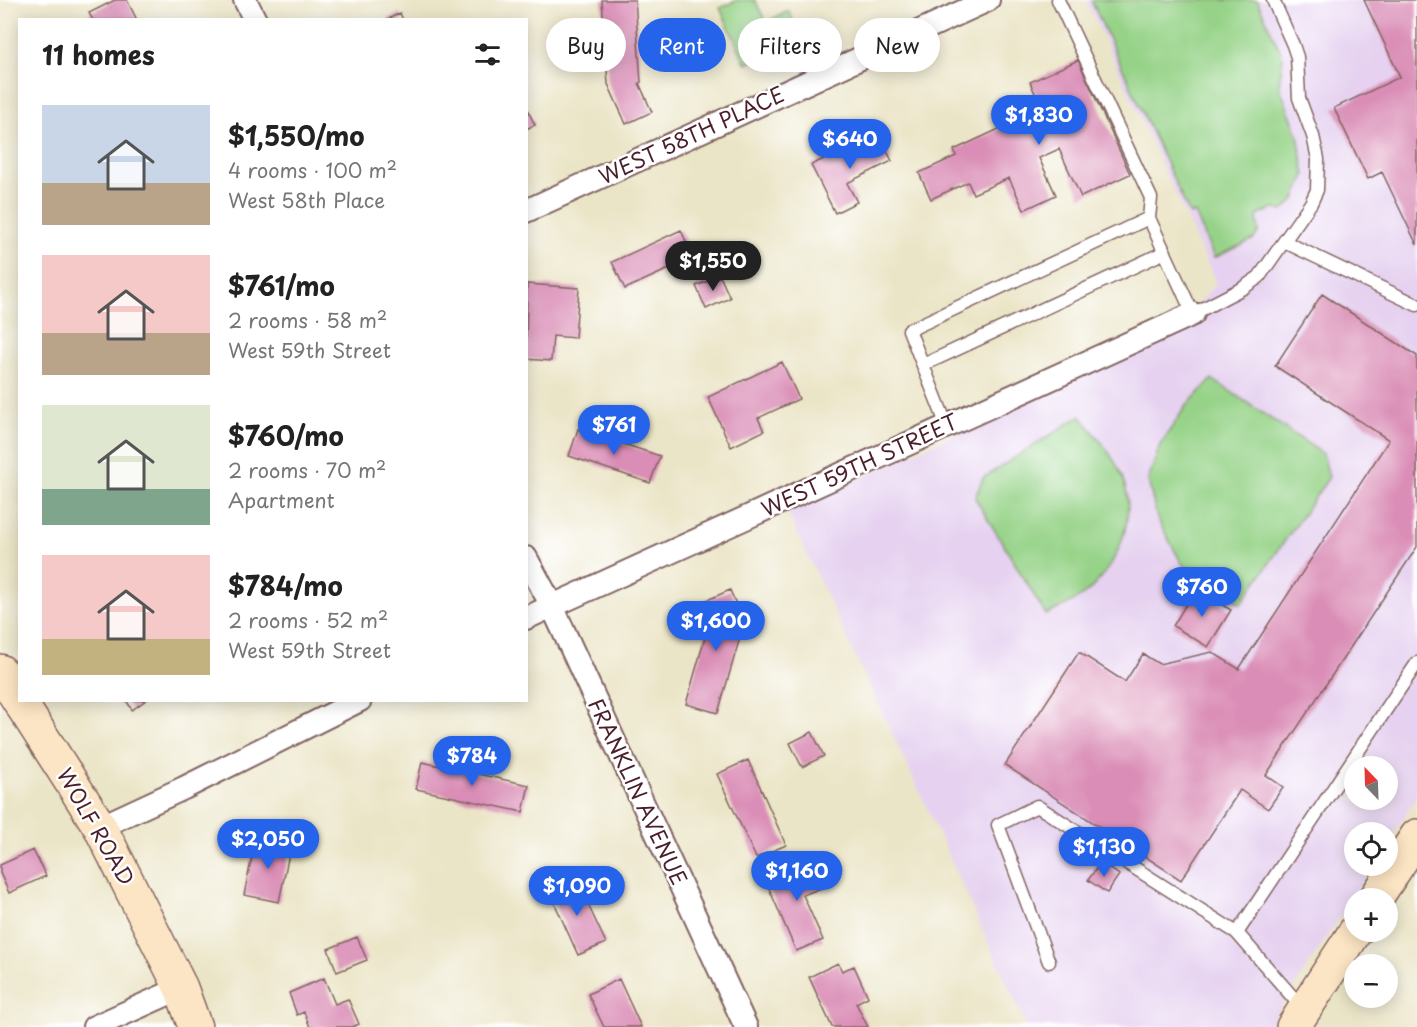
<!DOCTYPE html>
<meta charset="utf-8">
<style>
:root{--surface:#fff;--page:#f2f2f2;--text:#222;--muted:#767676;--accent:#2563eb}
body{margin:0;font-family:"Playpen Sans",sans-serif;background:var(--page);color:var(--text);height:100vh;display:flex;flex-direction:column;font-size:22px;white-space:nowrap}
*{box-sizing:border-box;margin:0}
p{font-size:20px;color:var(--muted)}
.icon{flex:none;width:33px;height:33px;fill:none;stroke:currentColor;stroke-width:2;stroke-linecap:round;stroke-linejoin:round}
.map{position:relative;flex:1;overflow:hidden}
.details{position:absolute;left:18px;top:18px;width:510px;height:684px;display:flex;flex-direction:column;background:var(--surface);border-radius:0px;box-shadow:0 3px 15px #0003}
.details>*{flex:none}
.hud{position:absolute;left:546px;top:18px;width:570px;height:54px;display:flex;gap:12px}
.needle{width:39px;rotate:337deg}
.buttons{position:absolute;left:1344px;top:756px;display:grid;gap:12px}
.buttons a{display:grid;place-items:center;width:54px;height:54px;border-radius:50%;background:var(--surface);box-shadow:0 3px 15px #0003;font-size:30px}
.price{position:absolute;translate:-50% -51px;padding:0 14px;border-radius:21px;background:var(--accent);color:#fff;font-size:20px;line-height:39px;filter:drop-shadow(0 2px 3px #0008)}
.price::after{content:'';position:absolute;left:50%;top:36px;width:18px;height:14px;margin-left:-9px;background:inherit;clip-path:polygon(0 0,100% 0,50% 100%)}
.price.active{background:#222;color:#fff}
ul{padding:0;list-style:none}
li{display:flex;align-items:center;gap:18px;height:150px;padding:0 24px}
li span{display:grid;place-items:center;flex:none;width:168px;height:120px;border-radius:0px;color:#555}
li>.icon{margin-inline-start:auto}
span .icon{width:72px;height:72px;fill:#fffc;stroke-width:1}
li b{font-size:26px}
h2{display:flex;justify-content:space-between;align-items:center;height:72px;padding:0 24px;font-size:26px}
.tag{padding:0 21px;border-radius:27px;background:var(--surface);box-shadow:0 3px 15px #0003;font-size:21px;line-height:54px}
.tag.active{background:var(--accent);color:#fff}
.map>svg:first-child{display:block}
.built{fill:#e6d2f0;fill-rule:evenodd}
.green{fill:#96d388;stroke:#70795a;stroke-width:1.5}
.building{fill:#da8db6}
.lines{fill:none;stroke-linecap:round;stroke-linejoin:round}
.lane-casing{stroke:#826462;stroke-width:15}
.street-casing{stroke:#826462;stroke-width:26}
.secondary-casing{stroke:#826462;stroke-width:36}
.lane{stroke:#fff;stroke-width:12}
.street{stroke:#fff;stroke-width:22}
.secondary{stroke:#fce5c4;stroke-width:33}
.labels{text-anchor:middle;stroke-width:5;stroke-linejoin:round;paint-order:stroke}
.street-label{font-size:21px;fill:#4a1f2b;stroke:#fff}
</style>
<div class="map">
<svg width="1417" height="1027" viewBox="0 0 1417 1027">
<rect width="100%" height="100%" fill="#fff"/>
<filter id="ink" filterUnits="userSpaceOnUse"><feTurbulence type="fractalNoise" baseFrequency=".0167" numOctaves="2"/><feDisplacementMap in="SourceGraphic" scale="12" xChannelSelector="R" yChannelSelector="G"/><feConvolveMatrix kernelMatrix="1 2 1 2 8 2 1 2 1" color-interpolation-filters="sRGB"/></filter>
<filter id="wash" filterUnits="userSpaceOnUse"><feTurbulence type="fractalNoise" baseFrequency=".008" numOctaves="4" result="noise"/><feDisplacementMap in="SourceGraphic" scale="24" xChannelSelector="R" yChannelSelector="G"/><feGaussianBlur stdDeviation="1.35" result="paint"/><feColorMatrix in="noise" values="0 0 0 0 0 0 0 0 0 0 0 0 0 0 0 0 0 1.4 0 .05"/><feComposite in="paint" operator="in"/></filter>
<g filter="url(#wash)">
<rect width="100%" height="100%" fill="#ebe5c7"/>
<!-- built -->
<path class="built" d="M1086,0H1417V797L1388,842V832H1354V866H1373L1268,1027H1027L916,784L787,512L1119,358L1171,336L1216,283ZM1354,766H1388V800H1354Z"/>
<!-- green -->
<path class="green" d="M737,0H755L766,22L789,11L801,39L746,64L720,8Z
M1091,0H1257L1283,57L1279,85L1298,135L1305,175L1295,199L1283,211L1274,208L1257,216L1259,231L1254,239L1214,258L1195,213L1190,215Z
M1212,379L1323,454L1329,477L1241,604L1197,577L1181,562L1157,518L1148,480L1160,445L1186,406Z
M1080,416C1094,433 1111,452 1120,472C1140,514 1118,569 1083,595C1072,603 1058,608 1046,615L975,498L983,478Z"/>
<g id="blocks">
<!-- building -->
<path class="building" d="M115,0H127L137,20H93L89,13Z
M602,0H635L641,82L639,83L652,112L626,124L608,84Z
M1364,0H1417V245L1382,172L1368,179L1334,108L1400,77Z
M400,13L403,20H386Z
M1078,60L1130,174L1081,197L1059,149L1039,158L1056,195L1024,210L1009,178L973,194L968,182L931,199L919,173L956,156L954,150L1042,109L1030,82Z
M526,107L535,125L526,129Z
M878,133L892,161L847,183L857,202L835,213L811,165Z
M681,230L693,258L625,289L612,262Z
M720,276L730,298L706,309L696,286Z
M527,284L579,288L575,338L553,336L551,361L526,359Z
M1322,294L1417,356V547L1266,775L1283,787L1268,809L1240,790L1181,880L1005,765L1079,652L1125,682L1143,654L1159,664L1212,652L1239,669L1389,440L1275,366Z
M782,362L799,399L758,418L764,431L731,447L708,397Z
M578,429L660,456L650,483L569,456Z
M1195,589L1231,610L1208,647L1173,626Z
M730,590L741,616V634L718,713L686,704L708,627L698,604Z
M126,700H146L132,710Z
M812,732L824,756L802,767L790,743Z
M748,760L786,845L756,858L717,774Z
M422,762L529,785L523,812L416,789Z
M256,837L291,844L279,902L244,895Z
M33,850L46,876L9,893L0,873V865Z
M812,859L824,887L803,895L823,940L796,951L765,879Z
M1101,862L1119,875L1107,893L1088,880Z
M576,879L606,943L578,955L549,891Z
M357,937L367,960L337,972L328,949Z
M838,963L842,971L854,966L868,997L856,1003L868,1027H832L809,977Z
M324,978L335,1004L348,999L359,1024L352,1027H310L304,1012L297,1015L289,993Z
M619,979L641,1027H604L588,994Z"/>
</g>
</g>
<g filter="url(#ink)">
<use href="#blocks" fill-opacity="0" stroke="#826462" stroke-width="1.5"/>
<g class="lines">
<defs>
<path id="lane" d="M1058,0L1151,198L1149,218
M1285,242L1417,305
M923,365L1165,252
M947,426L909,330L1149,218L1193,314L1243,288L1259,277L1311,203L1317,190L1318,159L1313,136L1299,98L1297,57L1293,45L1273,0
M1049,962L998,825L1037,806L1237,933
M1303,1009L1237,933L1417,663"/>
<path id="street" d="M245,0L255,20
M526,211L988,0
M526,558L552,606L746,1027
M526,618L1193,314
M100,827L184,788L360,700
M94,1027L181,988"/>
<path id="secondary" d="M0,671L100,827L181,988L195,1027
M1376,898L1417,836
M1293,1027L1355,932"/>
</defs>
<!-- lane casing -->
<use href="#lane" class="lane-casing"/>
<!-- street casing -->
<use href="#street" class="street-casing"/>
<!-- secondary casing -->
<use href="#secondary" class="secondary-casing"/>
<!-- lane -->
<use href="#lane" class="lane"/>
<!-- street -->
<use href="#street" class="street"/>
<!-- secondary -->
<use href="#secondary" class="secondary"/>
</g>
</g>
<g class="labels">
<!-- street labels -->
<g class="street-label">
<text transform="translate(692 136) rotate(-25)" y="7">WEST 58TH PLACE</text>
<text transform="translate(860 466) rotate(-25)" y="7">WEST 59TH STREET</text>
<text transform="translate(637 792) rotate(65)" y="7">FRANKLIN AVENUE</text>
<text transform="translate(95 827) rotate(60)" y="7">WOLF ROAD</text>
</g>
</g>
</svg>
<div class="buttons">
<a><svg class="needle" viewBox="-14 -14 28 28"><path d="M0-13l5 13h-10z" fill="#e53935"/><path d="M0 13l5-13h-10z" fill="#767676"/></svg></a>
<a><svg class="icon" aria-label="locate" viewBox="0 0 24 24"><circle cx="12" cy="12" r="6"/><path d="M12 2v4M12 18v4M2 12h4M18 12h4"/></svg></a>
<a>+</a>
<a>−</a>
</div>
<b class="price" style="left:1039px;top:146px">$1,830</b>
<b class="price" style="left:850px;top:170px">$640</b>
<b class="price active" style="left:713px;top:292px">$1,550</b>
<b class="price" style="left:614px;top:456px">$761</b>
<b class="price" style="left:1202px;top:618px">$760</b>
<b class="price" style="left:716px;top:652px">$1,600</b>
<b class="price" style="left:472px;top:787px">$784</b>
<b class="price" style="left:268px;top:870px">$2,050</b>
<b class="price" style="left:1104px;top:878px">$1,130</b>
<b class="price" style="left:797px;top:902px">$1,160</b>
<b class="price" style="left:577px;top:917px">$1,090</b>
<div class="hud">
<a class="tag">Buy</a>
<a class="tag active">Rent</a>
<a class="tag">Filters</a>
<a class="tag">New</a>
</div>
<section class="details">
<h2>11 homes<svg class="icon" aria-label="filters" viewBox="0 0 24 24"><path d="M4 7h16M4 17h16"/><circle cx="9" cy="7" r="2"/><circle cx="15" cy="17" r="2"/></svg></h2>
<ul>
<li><span style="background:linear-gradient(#c9d6e8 65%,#b9a48a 0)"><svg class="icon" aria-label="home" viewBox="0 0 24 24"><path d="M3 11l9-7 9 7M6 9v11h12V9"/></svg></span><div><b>$1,550/mo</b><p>4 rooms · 100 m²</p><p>West 58th Place</p></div></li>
<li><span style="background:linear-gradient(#f6c9c9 65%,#b9a48a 0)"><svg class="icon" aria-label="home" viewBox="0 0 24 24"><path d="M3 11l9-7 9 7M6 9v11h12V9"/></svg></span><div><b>$761/mo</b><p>2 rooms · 58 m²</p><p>West 59th Street</p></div></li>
<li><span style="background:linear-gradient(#dfe7d0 70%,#7fa58c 0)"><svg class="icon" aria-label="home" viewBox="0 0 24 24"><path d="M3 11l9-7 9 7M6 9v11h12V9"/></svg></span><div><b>$760/mo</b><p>2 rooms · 70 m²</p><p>Apartment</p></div></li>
<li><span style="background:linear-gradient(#f6c9c9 70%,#c2b280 0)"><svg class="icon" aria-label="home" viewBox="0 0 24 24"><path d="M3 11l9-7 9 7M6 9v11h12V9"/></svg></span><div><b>$784/mo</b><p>2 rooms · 52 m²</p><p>West 59th Street</p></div></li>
</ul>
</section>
</div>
